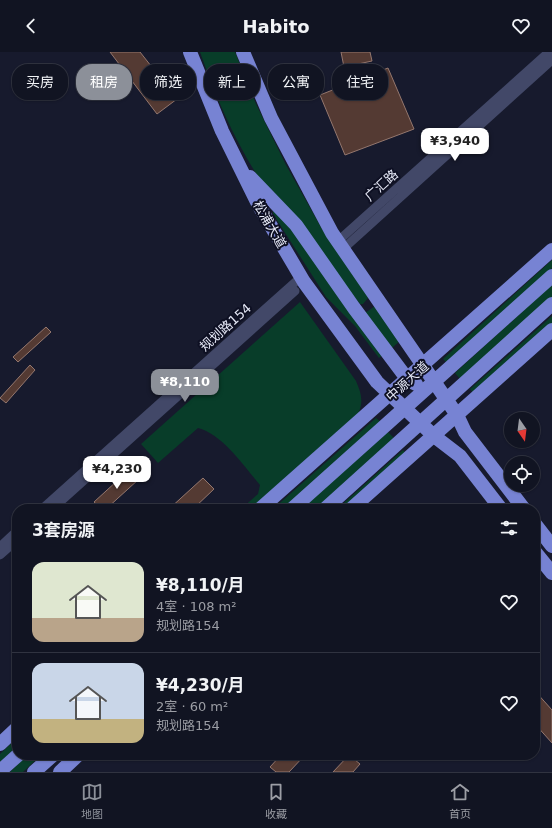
<!DOCTYPE html>
<html lang="zh">
<meta charset="utf-8">
<style>
:root{--surface:#111422;--page:#1e212f;--text:#f1f3f6;--muted:#9c9ea5;--line:#303340;--accent:#8c9099}
body{margin:0;font-family:"DejaVu Sans","Noto Sans SC",sans-serif;background:var(--page);color:var(--text);height:100vh;display:flex;flex-direction:column;font-size:15px;white-space:nowrap}
*{box-sizing:border-box;margin:0}
p{font-size:13px;color:var(--muted)}
.icon{flex:none;width:22px;height:22px;fill:none;stroke:currentColor;stroke-width:2;stroke-linecap:round;stroke-linejoin:round}
.map{position:relative;flex:1;overflow:hidden}
.panel{position:absolute;left:12px;top:452px;width:528px;height:256px;display:flex;flex-direction:column;background:var(--surface);border-radius:16px;box-shadow:0 1px 3px #0004,0 0 0 1px var(--line)}
.panel>*{flex:none}
.top-card{position:absolute;left:12px;top:12px;width:528px;height:36px;display:flex;gap:8px}
.needle{width:26px;rotate:166deg}
.buttons{position:absolute;left:504px;top:360px;display:grid;gap:8px}
.buttons a{display:grid;place-items:center;width:36px;height:36px;border-radius:50%;background:var(--surface);box-shadow:0 1px 3px #0004,0 0 0 1px var(--line);font-size:20px}
.price{position:absolute;translate:-50% -34px;padding:0 9px;border-radius:8px;background:#fff;color:#222;font-size:13px;line-height:26px;filter:drop-shadow(0 1px 2px #0008)}
.price::after{content:'';position:absolute;left:50%;top:24px;width:12px;height:9px;margin-left:-6px;background:inherit;clip-path:polygon(0 0,100% 0,50% 100%)}
.price.selected{background:var(--accent);color:#fff}
ul{padding:0;list-style:none}
li{display:flex;align-items:center;gap:12px;height:100px;padding:0 20px}
li+li{border-top:1px solid var(--line)}
li span{display:grid;place-items:center;flex:none;width:112px;height:80px;border-radius:12px;color:#555}
li>.icon{margin-inline-start:auto}
span .icon{width:48px;height:48px;fill:#fffc;stroke-width:1}
li b{font-size:17px}
h2{display:flex;justify-content:space-between;align-items:center;height:48px;padding:0 20px;font-size:17px}
.pill{padding:0 14px;border-radius:16px;background:var(--surface);box-shadow:0 1px 3px #0004,0 0 0 1px var(--line);font-size:14px;line-height:36px}
.pill.selected{background:var(--accent);color:#fff}
header{display:flex;justify-content:space-between;align-items:center;height:52px;padding:0 20px;background:var(--surface);font-size:18px;font-weight:600}
.tab-bar{display:flex;justify-content:space-around;align-items:center;height:56px;border-top:1px solid var(--line);background:var(--surface);font-size:11px;color:var(--muted)}
.tab-bar a{display:grid;justify-items:center;gap:2px}
.tab-bar .selected{color:var(--accent)}
.map>svg:first-child{display:block}
.green{fill:#083d29}
.building{fill:#543a33;stroke:#94776e}
.lines{fill:none;stroke-linecap:round;stroke-linejoin:round}
.minor{stroke:#424868;stroke-width:9}
.highway{stroke:#7783d3;stroke-width:14}
.labels{text-anchor:middle;stroke-width:4;stroke-linejoin:round;paint-order:stroke}
.street-label{font-size:13px;fill:#e6e9f7;stroke:#0e1023}
</style>
<header><svg class="icon" aria-label="back" viewBox="0 0 24 24"><path d="M15 5l-7 7 7 7"/></svg>Habito<svg class="icon" aria-label="heart" viewBox="0 0 24 24"><path d="M12 20l-8-8c-3-5 5-10 8-4 3-6 11-1 8 4z"/></svg></header>
<div class="map">
<svg width="552" height="720" viewBox="0 0 552 720">
<rect width="100%" height="100%" fill="#171a2d"/>
<!-- green -->
<path class="green" d="M200,0H235L256,52L286,113L322,177L366,240L368,246L363,252H360L257,123C233,85 215,43 200,0Z
M273,158H277L385,301L379,306L355,274L326,245L273,162Z
M552,208V216L446,310L443,307Z
M552,233V246L461,328L455,321Z
M300,250L356,329C361,341 364,349 358,362L250,457H241L258,442L260,433C244,414 222,382 198,376L158,411L141,392Z
M375,254L401,288L392,296L365,261Z
M552,264V272L474,342L470,337Z
M376,366L381,370L283,457H273Z
M388,380L395,387L318,457H302Z
M403,398L406,402L346,457H337Z
M17,686V695L0,710V702Z
M27,703H41L23,720H10Z"/>
<!-- building -->
<path class="building" d="M110,0H140L177,47L157,62Z
M341,0H370L372,9L344,15Z
M388,16L414,77L345,103L320,43Z
M46,275L51,280L18,310L13,305Z
M30,313L35,318L6,351L0,346Z
M130,417L139,427L106,457H102L94,450Z
M203,426L214,437L193,457H169Z
M535,639L552,658V691L535,672Z
M281,703H305L289,720H276L270,715Z
M349,703L360,712L353,720H333Z"/>
<g class="lines">
<!-- minor -->
<path class="minor" d="M338,189L549,0
M343,197L552,8
M42,457L301,225
M52,457L295,239
M0,495L17,479
M0,503L17,488"/>
<!-- highway -->
<path class="highway" d="M190,0L222,79L258,152L304,230L377,330L434,384L460,404L501,457
M243,0L271,66L332,181L457,363L465,380L524,457
M250,125L296,173L354,256L408,328L416,332
M260,457L552,198
M292,457L552,224
M325,457L552,252
M351,457L552,278
M535,472L552,494
M535,500L552,521
M0,692L17,676
M0,719L18,703
M34,720L53,703
M60,720L78,703"/>
</g>
<g class="labels">
<!-- street labels -->
<g class="street-label">
<text transform="translate(381 133) rotate(-42)" y="5">广汇路</text>
<text transform="translate(270 172) rotate(60)" y="5">松浦大道</text>
<text transform="translate(225 275) rotate(-42)" y="5">规划路154</text>
<text transform="translate(407 329) rotate(-42)" y="5">中源大道</text>
</g>
</g>
</svg>
<div class="buttons">
<a><svg class="needle" viewBox="-14 -14 28 28"><path d="M0-13l5 13h-10z" fill="#e53935"/><path d="M0 13l5-13h-10z" fill="#9c9ea5"/></svg></a>
<a><svg class="icon" aria-label="locate" viewBox="0 0 24 24"><circle cx="12" cy="12" r="6"/><path d="M12 2v4M12 18v4M2 12h4M18 12h4"/></svg></a>
</div>
<b class="price" style="left:455px;top:110px">¥3,940</b>
<b class="price selected" style="left:185px;top:351px">¥8,110</b>
<b class="price" style="left:117px;top:438px">¥4,230</b>
<div class="top-card">
<a class="pill">买房</a>
<a class="pill selected">租房</a>
<a class="pill">筛选</a>
<a class="pill">新上</a>
<a class="pill">公寓</a>
<a class="pill">住宅</a>
</div>
<section class="panel">
<h2>3套房源<svg class="icon" aria-label="filters" viewBox="0 0 24 24"><path d="M4 7h16M4 17h16"/><circle cx="9" cy="7" r="2"/><circle cx="15" cy="17" r="2"/></svg></h2>
<ul>
<li><span style="background:linear-gradient(#dfe7d0 70%,#b9a48a 0)"><svg class="icon" aria-label="home" viewBox="0 0 24 24"><path d="M3 11l9-7 9 7M6 9v11h12V9"/></svg></span><div><b>¥8,110/月</b><p>4室 · 108 m²</p><p>规划路154</p></div><svg class="icon" aria-label="heart" viewBox="0 0 24 24"><path d="M12 20l-8-8c-3-5 5-10 8-4 3-6 11-1 8 4z"/></svg></li>
<li><span style="background:linear-gradient(#c9d6e8 70%,#c2b280 0)"><svg class="icon" aria-label="home" viewBox="0 0 24 24"><path d="M3 11l9-7 9 7M6 9v11h12V9"/></svg></span><div><b>¥4,230/月</b><p>2室 · 60 m²</p><p>规划路154</p></div><svg class="icon" aria-label="heart" viewBox="0 0 24 24"><path d="M12 20l-8-8c-3-5 5-10 8-4 3-6 11-1 8 4z"/></svg></li>
</ul>
</section>
</div>
<nav class="tab-bar">
<a class="selected"><svg class="icon" aria-label="map" viewBox="0 0 24 24"><path d="M3 6l6-2 6 2 6-2v14l-6 2-6-2-6 2zM9 4v14M15 6v14"/></svg>地图</a>
<a><svg class="icon" aria-label="saved" viewBox="0 0 24 24"><path d="M7 4h10v16l-5-4-5 4z"/></svg>收藏</a>
<a><svg class="icon" aria-label="home" viewBox="0 0 24 24"><path d="M3 11l9-7 9 7M6 9v11h12V9"/></svg>首页</a>
</nav>
